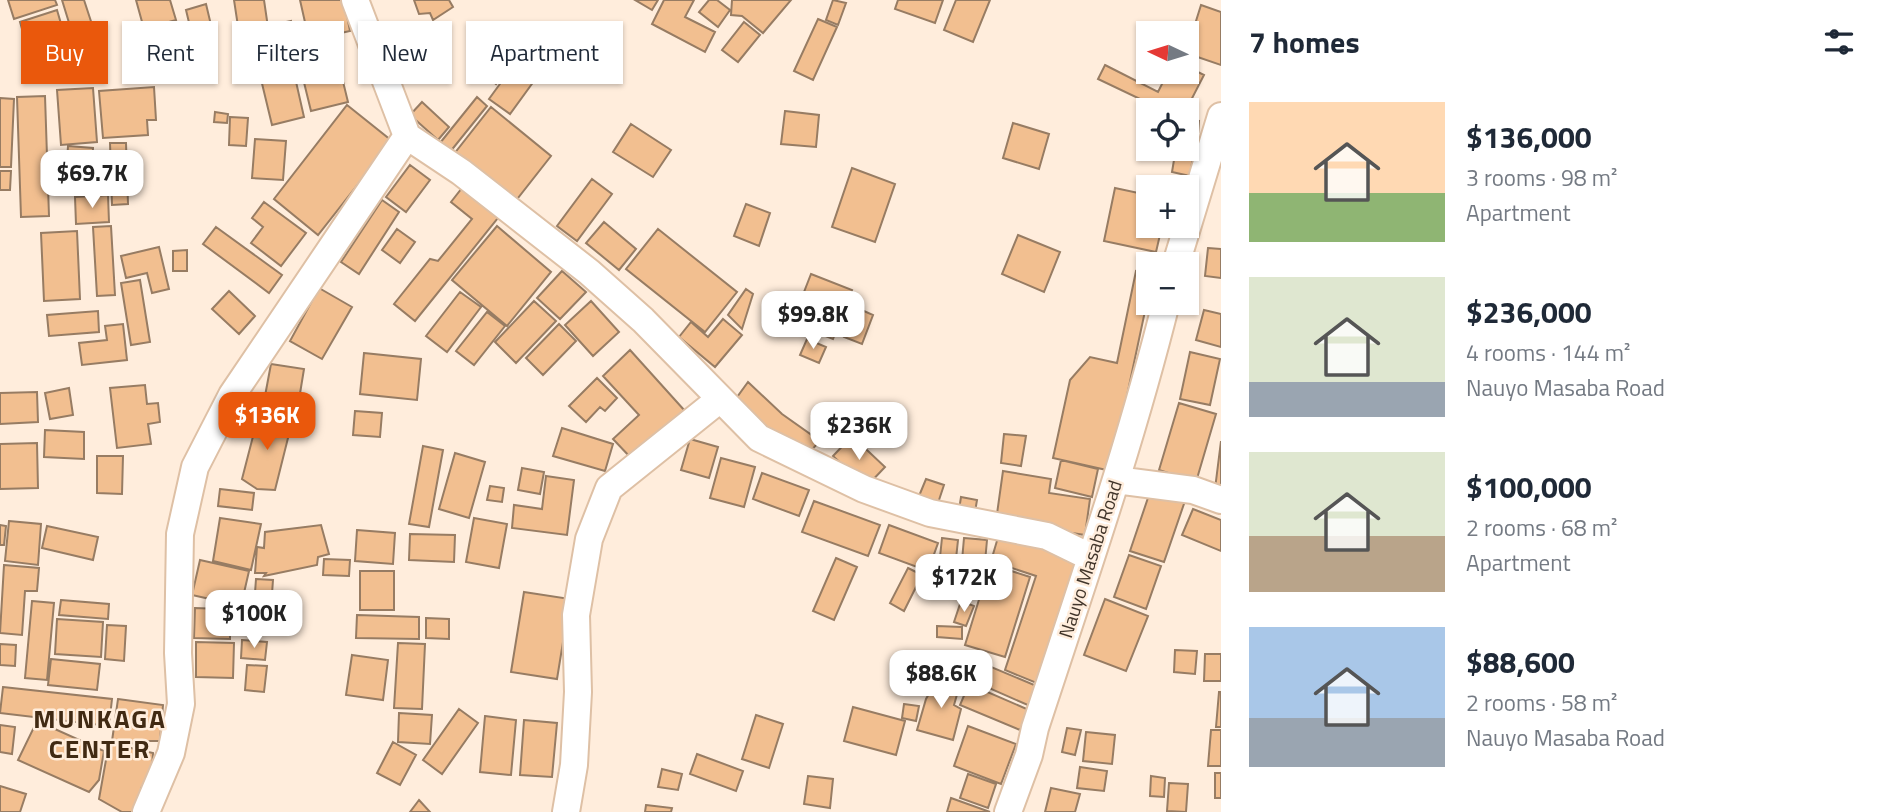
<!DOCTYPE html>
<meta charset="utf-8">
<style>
:root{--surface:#fff;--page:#f2f2f3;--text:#1f2937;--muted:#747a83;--accent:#ea580c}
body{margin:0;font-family:"Titillium Web",sans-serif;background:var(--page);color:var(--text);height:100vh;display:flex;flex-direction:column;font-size:26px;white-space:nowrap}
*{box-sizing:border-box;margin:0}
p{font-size:23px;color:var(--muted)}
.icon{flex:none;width:38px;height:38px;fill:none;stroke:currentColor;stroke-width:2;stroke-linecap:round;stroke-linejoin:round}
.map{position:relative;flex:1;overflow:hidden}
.details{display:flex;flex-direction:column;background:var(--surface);width:665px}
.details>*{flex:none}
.top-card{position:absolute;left:21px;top:21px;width:665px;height:63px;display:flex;gap:14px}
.needle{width:46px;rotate:274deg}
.controls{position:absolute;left:1136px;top:21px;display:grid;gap:14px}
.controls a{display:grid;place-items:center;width:63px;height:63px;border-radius:0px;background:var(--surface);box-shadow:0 2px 5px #0004;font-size:35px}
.price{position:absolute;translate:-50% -60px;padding:0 16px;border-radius:14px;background:#fff;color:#222;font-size:23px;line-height:46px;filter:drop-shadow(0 2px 4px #0008)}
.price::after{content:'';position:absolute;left:50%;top:42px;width:21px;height:16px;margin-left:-10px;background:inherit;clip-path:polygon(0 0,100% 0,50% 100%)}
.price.active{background:var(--accent);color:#fff}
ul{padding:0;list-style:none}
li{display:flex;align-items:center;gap:21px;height:175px;padding:0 28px}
li span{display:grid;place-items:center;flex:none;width:196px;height:140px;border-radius:0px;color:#555}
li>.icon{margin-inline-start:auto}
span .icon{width:84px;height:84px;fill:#fffc;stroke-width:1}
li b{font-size:30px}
h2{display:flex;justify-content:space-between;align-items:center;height:84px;padding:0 28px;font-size:30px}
.tag{padding:0 24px;border-radius:0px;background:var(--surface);box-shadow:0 2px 5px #0004;font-size:24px;line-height:63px}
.tag.active{background:var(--accent);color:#fff}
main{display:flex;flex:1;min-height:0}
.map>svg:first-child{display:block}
.building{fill:#f2bf90;stroke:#977c63;stroke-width:2}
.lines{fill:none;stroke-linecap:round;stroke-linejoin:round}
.minor-casing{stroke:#dec0a5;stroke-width:30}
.minor{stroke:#fff;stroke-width:26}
.labels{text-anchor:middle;stroke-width:5;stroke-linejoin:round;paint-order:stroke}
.street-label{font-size:19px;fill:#42362b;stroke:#ffeddc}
.district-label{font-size:26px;font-weight:bold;letter-spacing:2px;fill:#412a13;stroke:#ffeddc}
</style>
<main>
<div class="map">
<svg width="1221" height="812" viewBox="0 0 1221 812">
<rect width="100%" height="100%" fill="#ffeddc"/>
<!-- building -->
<path class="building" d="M8,0H55L57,5L14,19Z
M62,0H84L103,58L82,65Z
M136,0H170L176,20L144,29Z
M234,0H264L270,41L241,46Z
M300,0H344L350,31L309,40Z
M414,0H449L453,7L433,20L430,13L419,14Z
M635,0H658L652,10Z
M664,0H694L685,17L715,32L705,52L652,24Z
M709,0H717L730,10L718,27L699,12Z
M732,0H791L763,33L742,16L731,15Z
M833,0L846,3L838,25L826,20Z
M898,0H943L935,23L895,9Z
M956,0H990L973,42L944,30Z
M206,4L211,25L191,31L186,10Z
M1201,5L1221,12V65L1186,53Z
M57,10L64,34L57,35L61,49L46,53L42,46L28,50L20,22Z
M818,19L837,27L813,80L794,71Z
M291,21L295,45L276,48L272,25Z
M744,22L760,35L738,62L722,50Z
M185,26L188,49L154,53L152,29Z
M508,27L530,46L519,66L513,62L496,84L473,65Z
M336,53L348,102L311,111L299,62Z
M292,64L304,117L272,125L259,71Z
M1105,65L1158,92L1168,72H1186V66L1204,75L1186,110H1163L1098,79Z
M513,66L534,81L510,114L489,99Z
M154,87L156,120H147L148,135L103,138L99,91Z
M93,88L97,142L61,145L57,90Z
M45,96L49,216L21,217L17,97Z
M477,97L487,106L450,152L440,143Z
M0,98L14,99L11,167H0Z
M422,102L449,127L438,140L410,115Z
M347,105L392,141L318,235L274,199Z
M491,107L551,156L514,203L454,154Z
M785,111L819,115L816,147L781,144Z
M215,112L228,114L227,123L214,122Z
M230,117L248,118L246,146L229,145Z
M1187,120L1199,121L1198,134L1186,132Z
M1013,123L1049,134L1039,169L1003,158Z
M631,124L671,150L653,177L613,152Z
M1186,134L1202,141L1197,154L1185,149Z
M255,139L286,141L283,180L252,178Z
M110,143H126L128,204L112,205Z
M68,146L93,148L91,191L65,190Z
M1175,154L1193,157L1190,176L1172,172Z
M410,165L430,180L406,212L386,197Z
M852,168L895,184L875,242L832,227Z
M0,171H11L10,190H0Z
M592,179L612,194L577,241L557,226Z
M462,188L498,218L415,321L394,304L430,259L438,261L472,219L451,202Z
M1115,188L1148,195V226H1162L1156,252L1104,241Z
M108,195L109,222L76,224L75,197Z
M382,200L399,212L359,274L341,262Z
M264,202L306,233L281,266L251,243L263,227L252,218Z
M746,204L770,213L759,246L734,236Z
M604,222L636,249L619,270L586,243Z
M111,226L115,295L97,296L93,227Z
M497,226L551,272L507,326L452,280Z
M216,227L282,275L269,293L203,244Z
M397,229L415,242L400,263L382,250Z
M658,229L737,292L705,332L626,269Z
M77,231L80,299L44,301L41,233Z
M1018,235L1060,252L1044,292L1002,274Z
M159,247L169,289L152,293L147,273L126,278L121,256Z
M1208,248L1221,249V278L1205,276Z
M187,250V271H173V251Z
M562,271L586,292L560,319L537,298Z
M1136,271L1148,274V297L1111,471L1053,458L1070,380L1090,357L1117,363Z
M811,274L852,290L833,339L792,323Z
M140,280L150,342L131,345L121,283Z
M319,288L352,307L322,359L290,341Z
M746,289L753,294L742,329L728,315Z
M229,291L255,316L239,334L212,309Z
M460,292L481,307L447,352L426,336Z
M534,301L556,321L516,363L495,342Z
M591,301L619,332L593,356L565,325Z
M855,307L873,315L862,344L844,337Z
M1204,310L1221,314V347L1196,340Z
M98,311L99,332L49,336L47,315Z
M487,312L505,326L474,365L456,351Z
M723,319L742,335L715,367L679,337L691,322L708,337Z
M123,324L127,360L82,365L79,343L107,340L105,326Z
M559,324L576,341L543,375L526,358Z
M807,339L826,347L819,363L800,355Z
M630,350L685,411L632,459L613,439L639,415L603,376Z
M1190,352L1220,359L1210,405L1180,399Z
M364,353L421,359L417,400L360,394Z
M271,364L304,369L296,418L262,412Z
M597,378L617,398L605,411L600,407L586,422L569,406Z
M748,382L782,414L820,441L807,455L767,434L735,400Z
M145,385L147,404L158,403L160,422L148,424L151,444L117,448L110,388Z
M69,388L73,415L50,419L45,393Z
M37,392L38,422L0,424V393Z
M1179,403L1216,414L1196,482L1159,470Z
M355,411L382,413L380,437L353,435Z
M259,413L292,422L275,490L257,489L242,479Z
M562,428L613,444L605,471L553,456Z
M45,430L84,432V459L44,457Z
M1004,434L1026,436L1021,466L1001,463Z
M852,436L885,467L866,487L833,456Z
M690,439L718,447L709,478L681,470Z
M1221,441V489H1215Z
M37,443L38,488L0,489V444Z
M423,446L443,450L429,527L409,524Z
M455,453L485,462L469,518L439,509Z
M97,456H123L122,494L97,493Z
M721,458L755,467L744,507L710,498Z
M1061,460L1098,469L1092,497L1055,488Z
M522,468L544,472L540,494L518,490Z
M1003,471L1051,479L1049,493L1090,499L1085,535L996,521Z
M762,473L809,490L799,516L753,499Z
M546,476L574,480L567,535L512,528L514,505L542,509Z
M926,479L944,485L938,503L919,496Z
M490,486L504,488L502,502L487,500Z
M1152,486L1186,498L1164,562L1130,551Z
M220,489L254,493L252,510L218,506Z
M961,497L977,500L975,512L959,510Z
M814,501L880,525L868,556L802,532Z
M1193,509L1221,520V551L1182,535Z
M220,518L261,524L251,570L213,561Z
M474,518L507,524L499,568L466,562Z
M9,521L41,524L38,565L5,561Z
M0,525L6,526L4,545H0Z
M321,525L329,554L318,557L317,565L264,576L266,573H255L257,547L264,548L265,532Z
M889,525L938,543L928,571L879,553Z
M47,526L98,537L93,560L42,548Z
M357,530L395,533L393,564L355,561Z
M410,534L455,535L454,562L409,560Z
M999,534L1080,560L1039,684L1005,670L1036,576L991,561Z
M942,538L958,540L952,596L936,595Z
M964,538L987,540L984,573L961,572Z
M1129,555L1161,566L1146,609L1114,597Z
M836,558L857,567L834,620L813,611Z
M324,559L350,560L349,576L323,575Z
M200,560L249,571L241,606L192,595Z
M990,564L1030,577L1005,657L965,645Z
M4,565L39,568L37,591H25L22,635L0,633Z
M908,568L922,575L904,611L890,603Z
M360,571H394V610H360Z
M256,579L273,580L269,635L252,634Z
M524,592L570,599L557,679L511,672Z
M1105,599L1148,616L1126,671L1084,655Z
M61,600L109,604L108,619L59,615Z
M32,601L54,603L47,680L25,678Z
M961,601L974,606L966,626L954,622Z
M195,608L247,610L246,631L230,630V639L194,638Z
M357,615L419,617V639L356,638Z
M426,618L449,619V639L426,638Z
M57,619L103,622L101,657L55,654Z
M107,625L126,626L124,661L105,659Z
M937,626L962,627V639L937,637Z
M242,640L267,642L265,660L241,658Z
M196,642L234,643L233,678L196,677Z
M398,643L425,644L422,709L394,708Z
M0,644L16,645L15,666L0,665Z
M1175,650L1197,651L1195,674L1174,672Z
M1205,654H1221V681H1204Z
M352,655L388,660L383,700L346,695Z
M51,659L100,664L97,690L48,685Z
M972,659L1039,687L1030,706L964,677Z
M247,665L267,666L264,692L245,690Z
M940,675L960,684L954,705L961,709L953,740L917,730L926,699Z
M969,684L1029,710L1020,730L960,705Z
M3,687L112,699L109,726L0,713Z
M1219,692H1221V727H1216Z
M118,699L163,705L160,741H146L145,745L112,741Z
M904,704L919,706L916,721L902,718Z
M853,707L905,721L896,755L844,741Z
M459,709L478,723L442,774L423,760Z
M399,713L432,715L430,744L398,742Z
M756,715L783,724L769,768L742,759Z
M485,716L516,720L511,775L480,772Z
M524,720L557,723L552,777L520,775Z
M37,721L104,751L99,780L89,792L18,760Z
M0,725L15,727L12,754L0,752Z
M968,726L1016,744L1001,784L954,766Z
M1067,728L1081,730L1075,755L1062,752Z
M1211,730H1221V766H1208Z
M1086,732L1115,735L1112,764L1083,761Z
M393,742L416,755L400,785L377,773Z
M109,743L153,753L151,787L141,788L142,807L133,808V812H122L99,799Z
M697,754L743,771L736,791L690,774Z
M1080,767L1107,771L1104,791L1077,788Z
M662,769L682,774L678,790L658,787Z
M1215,773H1221V798H1215Z
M968,774L996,784L988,808L960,798Z
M808,776L833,779L830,808L804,804Z
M1151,776L1165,778L1164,797L1150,796Z
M1169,783L1188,784L1186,812L1167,811Z
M0,786L26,794L20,812H0Z
M1051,788L1080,794L1075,812H1045Z
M951,798L990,812H947Z
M419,800L430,812H410Z
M646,805L672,808L671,812H645Z"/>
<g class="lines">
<defs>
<path id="minor" d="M355,0L407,136L461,172L589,272L643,320L759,438L864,489L930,513L1047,536L1090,557
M1176,264L1221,116
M1116,480L1193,490L1221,500
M146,812L171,753L181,704L178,653L180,534L195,467L232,395L407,136
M566,812L574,765L578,692L576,615L589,539L609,488L720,399
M1008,812L1029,755L1035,728C1081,587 1130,447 1166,303"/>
</defs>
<!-- minor casing -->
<use href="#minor" class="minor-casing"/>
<!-- minor -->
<use href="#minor" class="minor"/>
</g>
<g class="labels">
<!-- street labels -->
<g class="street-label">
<text transform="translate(1090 559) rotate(-72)" y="7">Nauyo Masaba Road</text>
</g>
<!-- district labels -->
<g class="district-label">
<text x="100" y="728">MUNKAGA<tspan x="100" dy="30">CENTER</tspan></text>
</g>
</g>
</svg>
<div class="controls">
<a><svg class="needle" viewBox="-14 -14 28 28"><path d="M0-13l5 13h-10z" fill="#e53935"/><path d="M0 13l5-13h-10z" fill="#747a83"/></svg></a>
<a><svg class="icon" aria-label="locate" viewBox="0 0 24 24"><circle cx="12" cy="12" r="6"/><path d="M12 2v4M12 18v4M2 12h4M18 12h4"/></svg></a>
<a>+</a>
<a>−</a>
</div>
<b class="price" style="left:92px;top:210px">$69.7K</b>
<b class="price" style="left:813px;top:351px">$99.8K</b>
<b class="price active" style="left:267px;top:452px">$136K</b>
<b class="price" style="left:859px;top:462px">$236K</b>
<b class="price" style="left:964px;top:614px">$172K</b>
<b class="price" style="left:254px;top:650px">$100K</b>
<b class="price" style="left:941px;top:710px">$88.6K</b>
<div class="top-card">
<a class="tag active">Buy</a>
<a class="tag">Rent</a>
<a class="tag">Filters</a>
<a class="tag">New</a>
<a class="tag">Apartment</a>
</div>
</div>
<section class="details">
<h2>7 homes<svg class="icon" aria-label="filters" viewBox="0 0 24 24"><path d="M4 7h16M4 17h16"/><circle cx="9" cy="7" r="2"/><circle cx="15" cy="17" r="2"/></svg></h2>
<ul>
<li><span style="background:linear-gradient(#ffd9b3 65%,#8fb573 0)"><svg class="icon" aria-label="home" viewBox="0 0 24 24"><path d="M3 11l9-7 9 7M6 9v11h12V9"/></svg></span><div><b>$136,000</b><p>3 rooms · 98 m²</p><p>Apartment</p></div></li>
<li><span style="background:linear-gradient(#dfe7d0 75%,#9aa5b1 0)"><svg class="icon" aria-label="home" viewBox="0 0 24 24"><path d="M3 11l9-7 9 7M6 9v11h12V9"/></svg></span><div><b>$236,000</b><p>4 rooms · 144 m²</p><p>Nauyo Masaba Road</p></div></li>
<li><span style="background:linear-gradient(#dfe7d0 60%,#b9a48a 0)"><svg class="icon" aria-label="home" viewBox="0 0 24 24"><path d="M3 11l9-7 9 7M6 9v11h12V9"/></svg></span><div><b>$100,000</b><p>2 rooms · 68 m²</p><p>Apartment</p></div></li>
<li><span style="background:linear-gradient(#a9c7e8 65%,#9aa5b1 0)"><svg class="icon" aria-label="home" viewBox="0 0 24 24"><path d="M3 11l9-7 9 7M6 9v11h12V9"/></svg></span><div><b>$88,600</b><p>2 rooms · 58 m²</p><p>Nauyo Masaba Road</p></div></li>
</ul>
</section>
</main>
